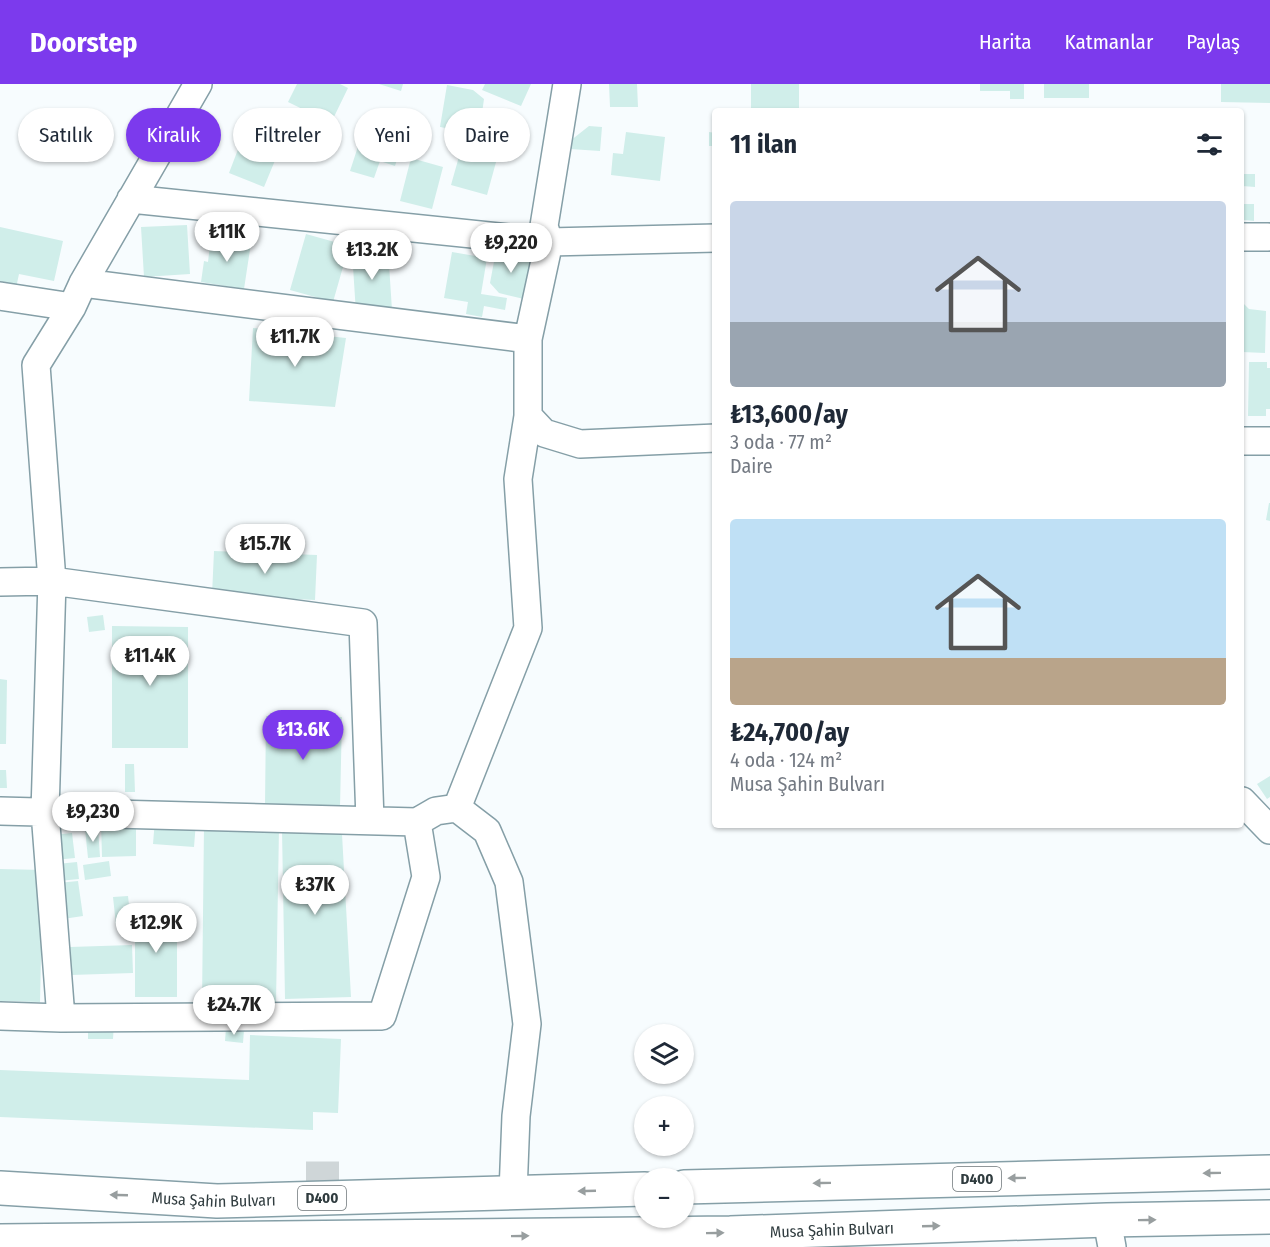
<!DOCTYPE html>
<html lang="tr">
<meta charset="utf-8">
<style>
:root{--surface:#fff;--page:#f2f2f3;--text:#1f2937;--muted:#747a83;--accent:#7c3aed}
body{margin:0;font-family:"Fira Sans Condensed",sans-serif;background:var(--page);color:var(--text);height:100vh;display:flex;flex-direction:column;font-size:22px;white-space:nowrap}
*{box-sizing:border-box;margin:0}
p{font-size:20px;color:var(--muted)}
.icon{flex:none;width:33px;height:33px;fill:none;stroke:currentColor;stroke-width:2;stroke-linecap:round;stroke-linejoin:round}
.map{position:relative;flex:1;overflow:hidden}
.details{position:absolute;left:712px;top:24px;width:532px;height:720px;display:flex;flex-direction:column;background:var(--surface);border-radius:6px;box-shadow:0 2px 4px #0004}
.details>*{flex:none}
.banner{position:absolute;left:18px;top:24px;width:570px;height:54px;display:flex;gap:12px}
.fabs{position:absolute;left:634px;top:940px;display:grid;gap:12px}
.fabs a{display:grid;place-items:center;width:60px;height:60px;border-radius:50%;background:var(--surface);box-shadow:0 2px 4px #0004;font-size:30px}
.price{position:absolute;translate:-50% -51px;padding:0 14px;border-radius:21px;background:#fff;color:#222;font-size:20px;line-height:39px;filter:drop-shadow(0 2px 3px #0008)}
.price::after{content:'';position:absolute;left:50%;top:36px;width:18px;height:14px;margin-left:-9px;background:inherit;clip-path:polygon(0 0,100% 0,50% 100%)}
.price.active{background:var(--accent);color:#fff}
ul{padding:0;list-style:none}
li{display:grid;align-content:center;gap:12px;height:318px;padding:0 18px}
li span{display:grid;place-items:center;height:186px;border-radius:6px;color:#555}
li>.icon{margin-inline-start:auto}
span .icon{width:108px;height:108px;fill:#fffc;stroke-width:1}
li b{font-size:26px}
h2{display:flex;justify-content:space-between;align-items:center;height:72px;padding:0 18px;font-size:26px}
.tag{padding:0 21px;border-radius:27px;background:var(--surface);box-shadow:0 2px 4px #0004;font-size:21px;line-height:54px}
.tag.active{background:var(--accent);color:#fff}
header{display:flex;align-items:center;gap:36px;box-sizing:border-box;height:84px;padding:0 30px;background:var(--accent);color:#fff}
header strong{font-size:28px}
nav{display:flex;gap:33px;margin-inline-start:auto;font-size:21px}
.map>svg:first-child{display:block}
.building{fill:#d0eeea}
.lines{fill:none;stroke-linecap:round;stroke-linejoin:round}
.trunk-tunnel{stroke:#cfd6d8;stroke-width:33;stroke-dasharray:33 16;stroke-linecap:butt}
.minor-casing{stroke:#859fa7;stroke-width:30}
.trunk-casing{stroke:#859fa7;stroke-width:36}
.minor{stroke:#fff;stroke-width:27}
.trunk{stroke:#fff;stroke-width:33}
.oneway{fill:#989e9f}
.labels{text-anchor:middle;stroke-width:4.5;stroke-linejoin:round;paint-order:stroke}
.shield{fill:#fff;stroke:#6e7679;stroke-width:1.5}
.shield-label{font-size:15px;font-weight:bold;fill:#303c3f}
.street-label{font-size:16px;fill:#303c3f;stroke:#fff}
</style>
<header>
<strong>Doorstep</strong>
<nav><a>Harita</a><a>Katmanlar</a><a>Paylaş</a></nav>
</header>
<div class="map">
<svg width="1270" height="1163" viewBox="0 0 1270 1163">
<rect width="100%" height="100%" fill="#f7fcfe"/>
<!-- building -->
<path class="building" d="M297,0H340L348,4L331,39L288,18Z
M379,0H403L401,7Z
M485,0H531L521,22L482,6Z
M609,0H637L638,23H610Z
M751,0H799V27H751Z
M980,0H1024V15H1010V7H980Z
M1044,0H1089V14H1044Z
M1221,0H1270V19L1221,18Z
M447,1L473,6L484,15L479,50L440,43Z
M365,41L404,54L395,82L380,77L374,94L350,87Z
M589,42L602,43L600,67L570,65V57Z
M245,47L281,62L264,103L229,89Z
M626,48L665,53L660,97L611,91L613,69L623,70Z
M709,48L716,49V62H709Z
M465,51L501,60L487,111L451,101Z
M411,74L443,83L432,125L400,117Z
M1242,90H1255V103L1242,102Z
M1244,120H1254V137L1244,136Z
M187,141L190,190L144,193L141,143Z
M0,143L63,157L54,197L19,190L16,204L0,201Z
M306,150L349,162L333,218L290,206Z
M211,153L251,159L244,205L201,198L204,177L208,178Z
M388,165L392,226L356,229L352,167Z
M496,167L532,174L524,215L499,209L490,199Z
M452,168L487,174L481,210L507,214L505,226L484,222L482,233L466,230L468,218L444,214Z
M1242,218L1249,225L1266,227L1265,269L1242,268Z
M253,244L346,254L335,323L249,317Z
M1249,278H1267V284H1270V325H1266V332H1248Z
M1269,419H1270V437L1266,436Z
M214,467L317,471L315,516L212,511Z
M103,531L105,546L89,548L87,533Z
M112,542L188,543V664H112Z
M0,595L7,596L6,660H0Z
M266,632L342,633L340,723L265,721Z
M125,680H134L135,708H125Z
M0,686H6L7,704H0Z
M1270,692V713L1267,715L1257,700Z
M155,735L196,738L194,763L153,760Z
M136,737V772L102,773L101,738Z
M204,742L279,744L276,919L202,918Z
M98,743L100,773L88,774L85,745Z
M282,746L342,750L351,913L285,915Z
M72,749L75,774L55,776L52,751Z
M109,777L111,792L85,796L83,781Z
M77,778L79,795L59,797L57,780Z
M0,785L43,786L40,918L0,917Z
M78,797L83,832L63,835L58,799Z
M128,812L131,839L116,841L113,813Z
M135,828H177V913H135Z
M132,861L133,889L71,891L70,863Z
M88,938L114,939L113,955H88Z
M226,944L244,946L243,959L225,957Z
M250,951L341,955L338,1029L313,1028V1046L0,1033V986L249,996Z"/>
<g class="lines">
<!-- trunk-tunnel -->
<path class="trunk-tunnel" d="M306,1094H342"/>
<defs>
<path id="minor" d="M131,115L549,158L716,154
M1242,153H1268
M83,199L528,255
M0,212L72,223
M528,332L544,349L580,360L716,354
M1242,357H1270
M0,498L52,497L363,539L370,736
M1242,717L1270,746
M457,724L528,544L518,395L528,332V255L549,158L544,142L567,0
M0,727L417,738L436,727L457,724L487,747L509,798L527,940L516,1032L513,1109
M0,932L61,934L382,932L426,793L417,738
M61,934L45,728L52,497L36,281L72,223L83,199L198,0
M1107,1136L1112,1163"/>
<g id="trunk">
<path d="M684,1103L1270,1088"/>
<path id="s1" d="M0,1104L217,1117L645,1105"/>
<path id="s2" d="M0,1157L730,1149L1107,1136L1270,1133"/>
</g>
</defs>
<!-- minor casing -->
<use href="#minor" class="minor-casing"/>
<!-- trunk casing -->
<use href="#trunk" class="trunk-casing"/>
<!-- minor -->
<use href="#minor" class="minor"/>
<!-- trunk -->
<use href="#trunk" class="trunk"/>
</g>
<!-- one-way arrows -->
<defs><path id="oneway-solid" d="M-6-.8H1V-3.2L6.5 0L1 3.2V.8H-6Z" transform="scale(1.5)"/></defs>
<g class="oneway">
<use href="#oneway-solid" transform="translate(1212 1089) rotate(179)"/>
<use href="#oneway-solid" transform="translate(1017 1094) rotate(179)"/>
<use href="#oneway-solid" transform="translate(822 1099) rotate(179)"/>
<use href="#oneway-solid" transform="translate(587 1107) rotate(178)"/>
<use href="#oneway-solid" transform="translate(119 1111) rotate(-178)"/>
<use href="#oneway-solid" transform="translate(1147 1136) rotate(-1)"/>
<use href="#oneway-solid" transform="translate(931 1142) rotate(-2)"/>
<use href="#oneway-solid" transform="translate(715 1149) rotate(-1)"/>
<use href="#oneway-solid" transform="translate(520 1152) rotate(-1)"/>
</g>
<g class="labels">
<!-- shield labels -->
<g class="shield">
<rect x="953" y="1083" width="48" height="24" rx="4.5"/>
<rect x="298" y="1102" width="48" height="24" rx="4.5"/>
</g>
<g class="shield-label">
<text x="977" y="1100">D400</text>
<text x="322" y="1119">D400</text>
</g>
<!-- street labels -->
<g class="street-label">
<text dy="6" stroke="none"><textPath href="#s1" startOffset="214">Musa Şahin Bulvarı</textPath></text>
<text dy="6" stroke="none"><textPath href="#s2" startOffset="832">Musa Şahin Bulvarı</textPath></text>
</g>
</g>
</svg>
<div class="fabs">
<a><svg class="icon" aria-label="layers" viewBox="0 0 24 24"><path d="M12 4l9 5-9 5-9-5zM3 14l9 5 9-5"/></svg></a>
<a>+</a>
<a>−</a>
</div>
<b class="price" style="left:227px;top:179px">₺11K</b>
<b class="price" style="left:511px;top:190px">₺9,220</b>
<b class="price" style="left:372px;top:197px">₺13.2K</b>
<b class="price" style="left:295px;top:284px">₺11.7K</b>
<b class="price" style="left:265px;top:491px">₺15.7K</b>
<b class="price" style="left:150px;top:603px">₺11.4K</b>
<b class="price active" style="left:303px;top:677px">₺13.6K</b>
<b class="price" style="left:93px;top:759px">₺9,230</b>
<b class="price" style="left:315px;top:832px">₺37K</b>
<b class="price" style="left:156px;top:870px">₺12.9K</b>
<b class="price" style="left:234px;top:952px">₺24.7K</b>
<div class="banner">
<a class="tag">Satılık</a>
<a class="tag active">Kiralık</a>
<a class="tag">Filtreler</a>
<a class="tag">Yeni</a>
<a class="tag">Daire</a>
</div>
<section class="details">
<h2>11 ilan<svg class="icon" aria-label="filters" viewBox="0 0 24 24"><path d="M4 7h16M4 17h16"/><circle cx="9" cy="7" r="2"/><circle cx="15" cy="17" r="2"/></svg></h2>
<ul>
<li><span style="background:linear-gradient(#c9d6e8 65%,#9aa5b1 0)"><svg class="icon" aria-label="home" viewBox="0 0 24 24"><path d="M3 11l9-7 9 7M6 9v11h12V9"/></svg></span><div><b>₺13,600/ay</b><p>3 oda · 77 m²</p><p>Daire</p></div></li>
<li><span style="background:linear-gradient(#bfe0f5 75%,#b9a48a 0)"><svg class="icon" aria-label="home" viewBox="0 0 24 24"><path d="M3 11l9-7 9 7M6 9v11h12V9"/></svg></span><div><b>₺24,700/ay</b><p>4 oda · 124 m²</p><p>Musa Şahin Bulvarı</p></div></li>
</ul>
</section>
</div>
